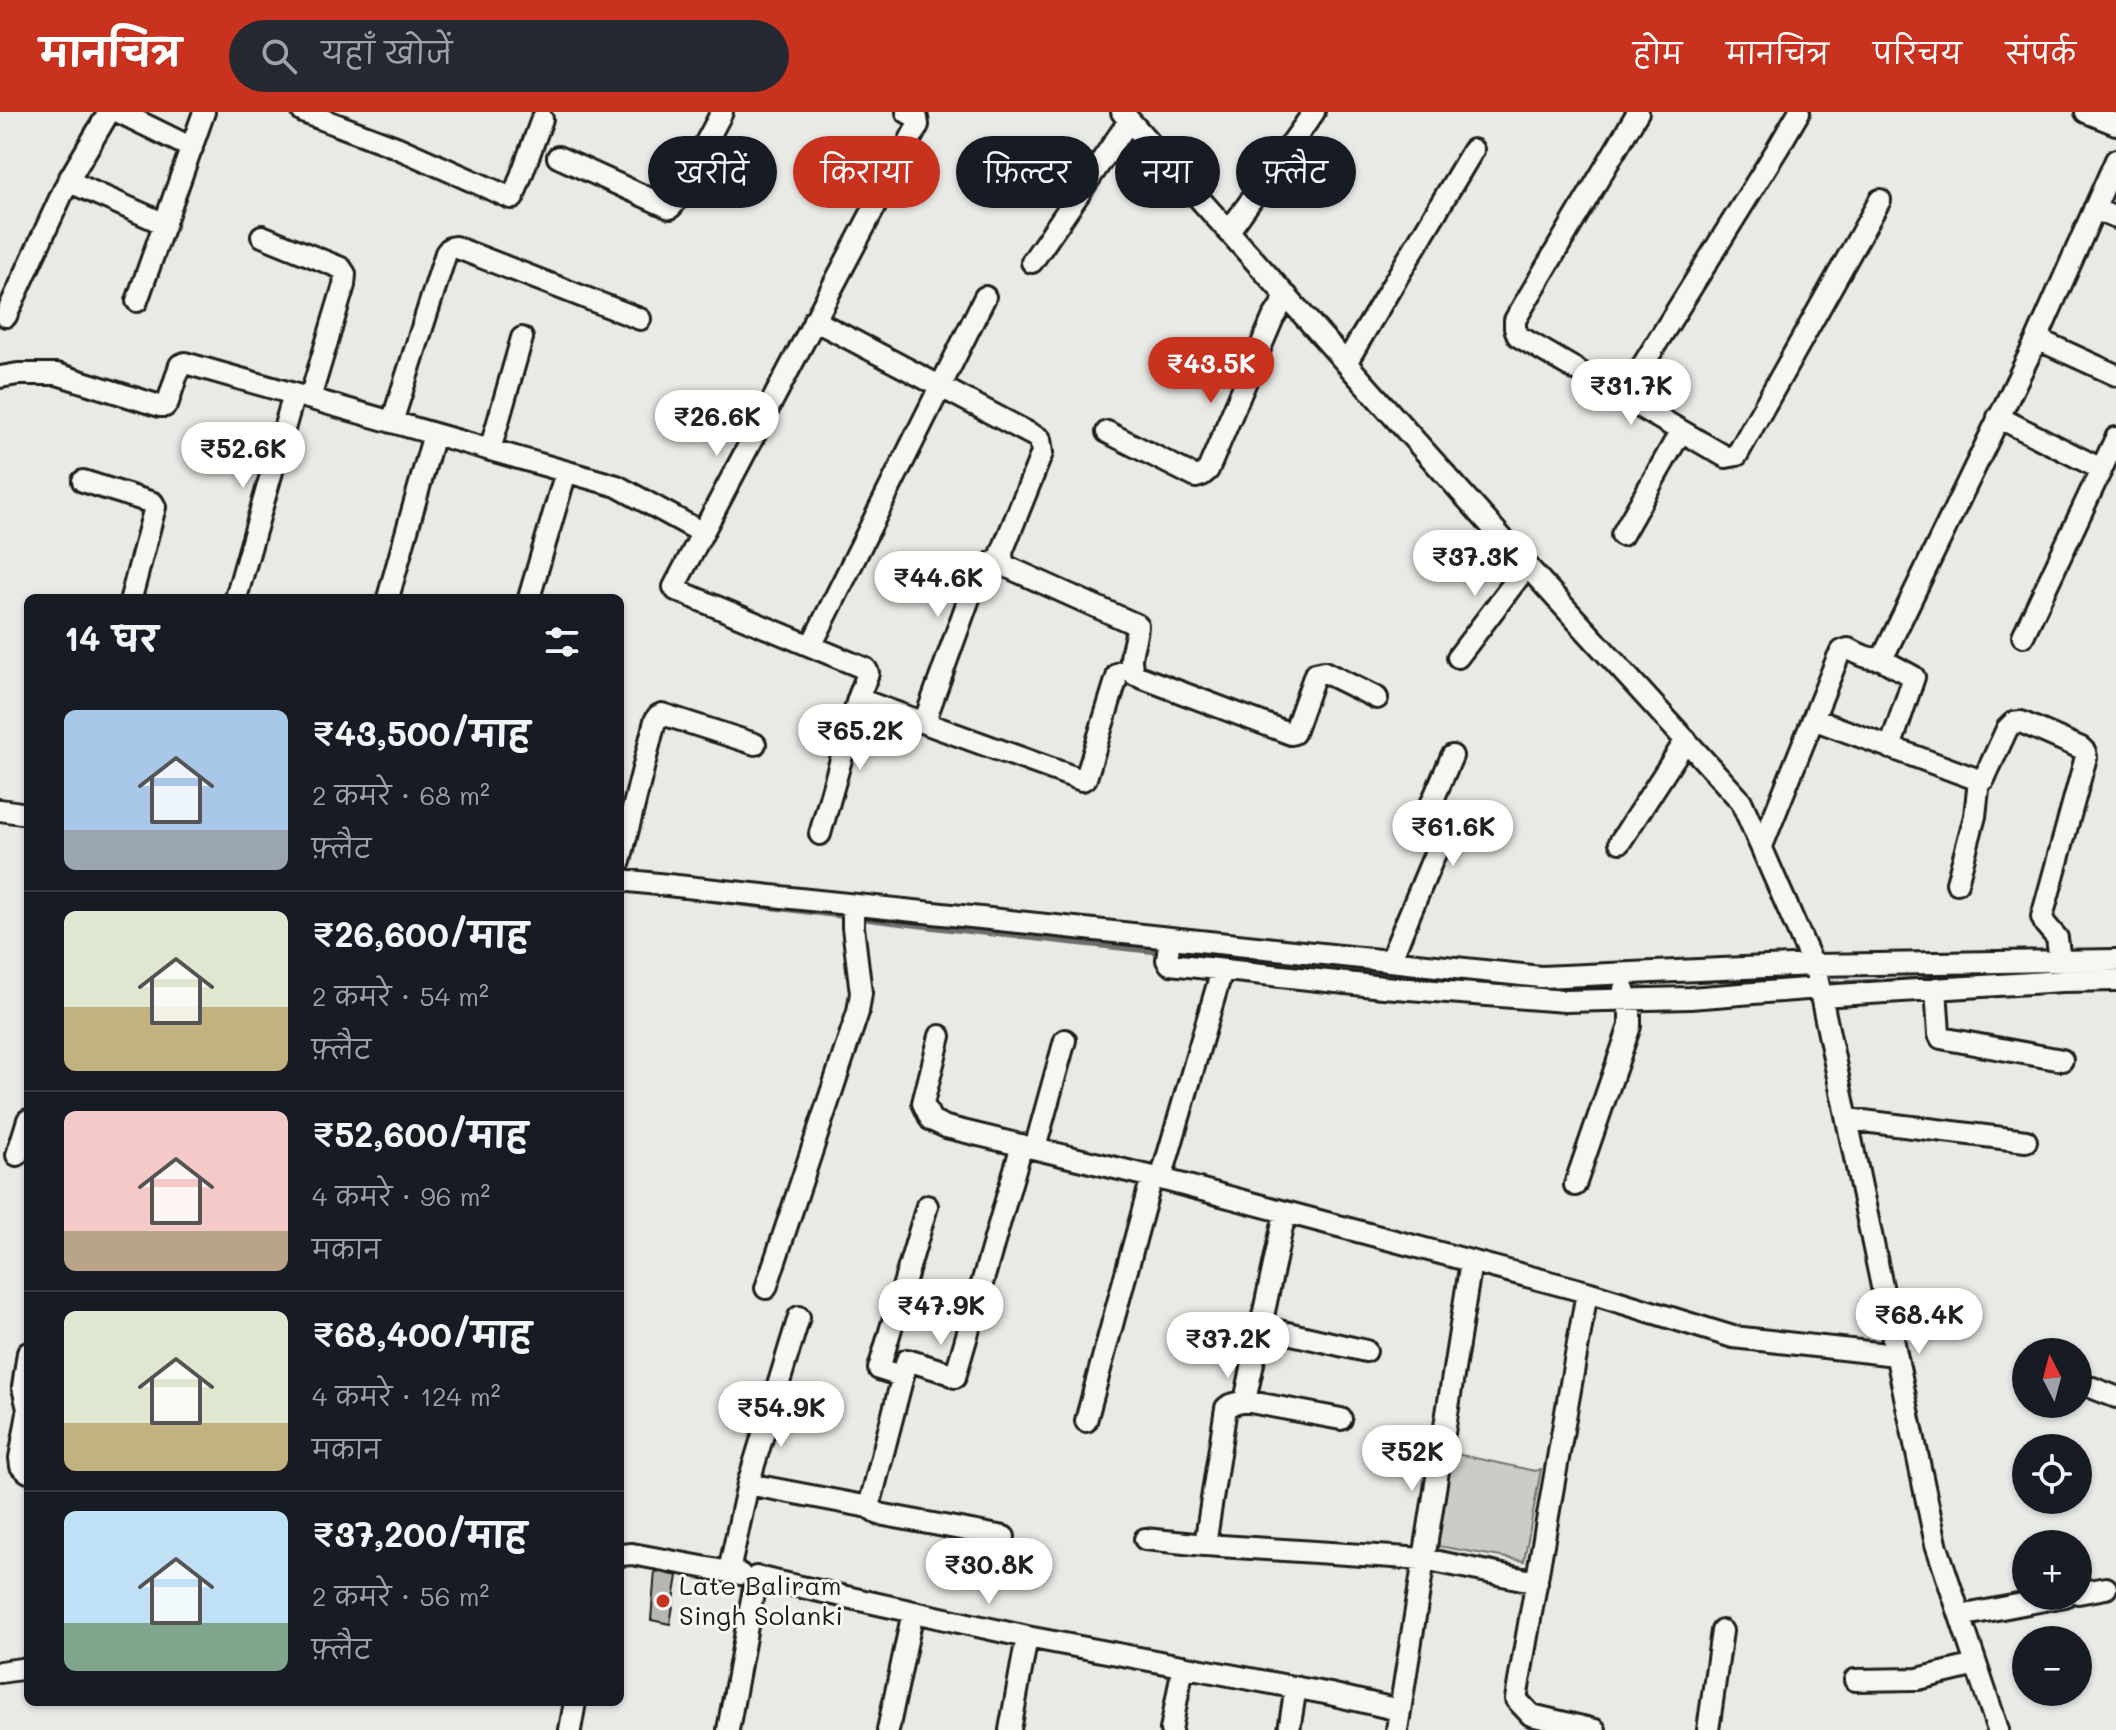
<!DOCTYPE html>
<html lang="hi">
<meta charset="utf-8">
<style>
:root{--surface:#171b24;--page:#242831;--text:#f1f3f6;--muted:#9ea1a6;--line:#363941;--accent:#c8321e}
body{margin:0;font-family:Mali,"Playpen Sans Deva",sans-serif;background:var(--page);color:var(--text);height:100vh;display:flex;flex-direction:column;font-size:30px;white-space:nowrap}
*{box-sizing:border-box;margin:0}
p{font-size:26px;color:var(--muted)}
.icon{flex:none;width:44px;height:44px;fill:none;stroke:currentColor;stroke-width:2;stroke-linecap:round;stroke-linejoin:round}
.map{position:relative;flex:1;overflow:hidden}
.sheet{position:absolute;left:24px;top:482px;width:600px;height:1112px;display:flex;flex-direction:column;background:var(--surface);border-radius:12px;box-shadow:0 2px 6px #0004}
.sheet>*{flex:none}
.top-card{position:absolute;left:648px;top:24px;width:760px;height:72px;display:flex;gap:16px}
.needle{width:52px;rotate:354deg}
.buttons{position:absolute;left:2012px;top:1226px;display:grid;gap:16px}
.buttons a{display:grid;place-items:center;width:80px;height:80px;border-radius:50%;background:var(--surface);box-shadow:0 2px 6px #0004;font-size:40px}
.price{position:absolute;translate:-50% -68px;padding:0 18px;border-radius:28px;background:#fff;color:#222;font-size:26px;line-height:52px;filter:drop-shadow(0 2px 4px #0008)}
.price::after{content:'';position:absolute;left:50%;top:48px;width:24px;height:18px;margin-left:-12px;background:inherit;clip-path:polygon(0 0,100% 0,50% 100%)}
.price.current{background:var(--accent);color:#fff}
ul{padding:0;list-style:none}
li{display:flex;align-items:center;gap:24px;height:200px;padding:0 40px}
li+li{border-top:2px solid var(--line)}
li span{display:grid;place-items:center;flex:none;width:224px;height:160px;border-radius:12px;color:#555}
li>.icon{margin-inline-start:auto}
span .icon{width:96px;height:96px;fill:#fffc;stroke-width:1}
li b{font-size:34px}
h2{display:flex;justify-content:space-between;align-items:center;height:96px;padding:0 40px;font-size:34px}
.tag{padding:0 28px;border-radius:36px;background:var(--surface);box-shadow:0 2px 6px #0004;font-size:28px;line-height:72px}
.tag.current{background:var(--accent);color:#fff}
header{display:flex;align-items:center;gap:48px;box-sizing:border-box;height:112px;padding:0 40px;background:var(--accent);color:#fff}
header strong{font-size:38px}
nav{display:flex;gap:44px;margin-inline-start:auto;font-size:28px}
.search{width:560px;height:72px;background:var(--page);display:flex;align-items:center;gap:20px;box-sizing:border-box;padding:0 28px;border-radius:44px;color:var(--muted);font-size:30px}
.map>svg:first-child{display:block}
.green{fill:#cbcbc7;stroke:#747472;stroke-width:2}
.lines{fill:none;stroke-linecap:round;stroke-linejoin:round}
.stream{stroke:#6d6d6c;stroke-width:6}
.building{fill:#b6b6b3;stroke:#1c1c1c;stroke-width:2}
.minor-casing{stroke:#1c1c1c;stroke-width:26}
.minor{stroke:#f6f6f2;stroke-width:20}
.poi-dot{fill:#c8321e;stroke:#f6f6f2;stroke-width:3}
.labels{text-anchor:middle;stroke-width:6;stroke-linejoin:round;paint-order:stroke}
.poi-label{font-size:26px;fill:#1c1c1c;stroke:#f6f6f2;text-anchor:start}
</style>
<header>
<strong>मानचित्र</strong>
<div class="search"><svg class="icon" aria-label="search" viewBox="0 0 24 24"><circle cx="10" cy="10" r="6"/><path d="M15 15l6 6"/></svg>यहाँ खोजें</div>
<nav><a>होम</a><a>मानचित्र</a><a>परिचय</a><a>संपर्क</a></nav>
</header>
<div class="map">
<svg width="2116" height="1618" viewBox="0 0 2116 1618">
<rect width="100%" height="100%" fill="#e9e9e5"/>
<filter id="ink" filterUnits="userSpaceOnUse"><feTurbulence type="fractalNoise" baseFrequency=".0125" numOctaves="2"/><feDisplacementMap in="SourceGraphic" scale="16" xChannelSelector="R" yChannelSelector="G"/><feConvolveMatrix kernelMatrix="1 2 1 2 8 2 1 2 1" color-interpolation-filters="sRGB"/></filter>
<g filter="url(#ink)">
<!-- green -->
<path class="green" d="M1452,1341L1535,1359L1541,1357L1524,1449L1438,1434Z"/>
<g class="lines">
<!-- stream -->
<path class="stream" d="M671,783L950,817L1402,866L1591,879
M1822,872L1935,867"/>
</g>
<!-- building -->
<path class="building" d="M655,1459L678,1464L670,1512L651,1508Z"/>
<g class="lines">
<defs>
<path id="minor" d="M119,0L192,36
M303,0L396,35L511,86H513L542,7
M1122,0L1527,454L1741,689L1816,860L1936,1432L1998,1618
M1638,0L1515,208V216L1518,224L1726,345L1737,343L1880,88
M2086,0L2116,12
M558,45L670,96L673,93L722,0
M68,69L165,112
M2094,97L2116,106
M1229,119L1314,0
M262,124L341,156L345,162L344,173L310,286
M1032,150L1129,9
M137,189L204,0
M6,204L68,69L109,0
M814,208L1040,327L1042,341L1002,440L1003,453L1137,513C1137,530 1125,547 1135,563L1291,622L1294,621L1315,562L1324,560L1377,586
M2037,227L2116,263
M1346,251L1473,38
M0,265L18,262H57L160,294H165L168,290L180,253L185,251L617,374L703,421
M1623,285L1778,36L1799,0
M1998,305L2101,357
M392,310L446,141L450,136L455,135L640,207
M1107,320L1196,365L1202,363L1208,358L1273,206L1287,184
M490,338L522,226
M83,369L153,391L155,395L131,486
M1622,423L1681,319
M236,486L294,282
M388,486L434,322
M529,486L566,360
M2023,524L2116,326
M811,534L985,185
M1458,545L1527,454
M1881,547L1914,565L1890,636
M858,587L1082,668L1086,666L1118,562L1130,556
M1813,607L1979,668L1984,667L2007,617L2013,611L2021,610L2081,636L2085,640L2086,645L2042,805L2045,812L2057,826L2060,849
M924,611L972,478L987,456L993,450L1001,447
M0,698L28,702
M820,722L858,587L868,561L866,557L676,478L674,475L918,13L917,6L907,0
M1620,730L1686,628
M1762,734L1838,545L1842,539L1848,537C1859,541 1874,552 1884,543L2037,227L2116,48
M620,749L655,609L658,604L662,602L755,632
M620,768L1541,865L1814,853L2116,848
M1957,771L1975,704L1979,668
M1170,826L1167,848L1170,852L1383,875L1565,889L1690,886L1819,876
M1390,849L1439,732L1437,718L1429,697L1452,644
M1936,876L1939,922L1941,926L2062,948
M1821,884L2062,869L2116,868
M940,924L923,991L931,1008L946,1015L1161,1067L1587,1180L1733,1225L1896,1243
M1847,1007L2026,1029
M1035,1036L1065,928
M17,1043L28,1008
M1161,1067L1222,858
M1575,1073L1630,914V901L1624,877
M766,1176L858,900L861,881L853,815V793
M1587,1180L1516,1587L1531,1603L1595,1618
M1261,1215L1366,1239
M28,1241L23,1275L28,1297
M901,1264L879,1257L927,1094
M2093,1276L2116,1285
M1245,1289L1341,1307
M28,1301L20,1346L21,1354L28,1360
M1086,1309L1152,1065
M748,1372L869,1395L879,1402L1004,1425
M869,1395L907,1248L949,1261L955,1265L1022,1033
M1145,1427L1205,1433L1424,1447L1537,1470
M1205,1433L1226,1296L1230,1293L1245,1289L1285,1101
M620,1443L632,1442L740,1462
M729,1459L748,1372L799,1205
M2078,1481L2106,1476
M1960,1504L2065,1484
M0,1560L28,1556
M1855,1568L1918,1567L1976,1553
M570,1618L575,1590
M728,1618L756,1465L1027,1525L1330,1582L1399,1598
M888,1618L913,1500
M1010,1618L1027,1525
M1171,1618L1183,1554
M1289,1618L1296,1575
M1397,1618L1471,1150
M1708,1618L1722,1519"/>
</defs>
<!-- minor casing -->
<use href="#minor" class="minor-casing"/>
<!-- minor -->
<use href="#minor" class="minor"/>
</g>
</g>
<!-- markers -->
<circle class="poi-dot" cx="663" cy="1489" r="8"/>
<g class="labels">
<!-- poi labels -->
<g class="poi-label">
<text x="679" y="1483">Late Baliram<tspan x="679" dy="30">Singh Solanki</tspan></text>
</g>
</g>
</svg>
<div class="buttons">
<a><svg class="needle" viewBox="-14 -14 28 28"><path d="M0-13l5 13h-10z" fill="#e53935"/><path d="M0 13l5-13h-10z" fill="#9ea1a6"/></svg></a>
<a><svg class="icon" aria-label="locate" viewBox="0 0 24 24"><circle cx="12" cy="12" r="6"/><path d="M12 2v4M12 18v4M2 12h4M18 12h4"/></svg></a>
<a>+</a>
<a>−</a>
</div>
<b class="price current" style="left:1211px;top:293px">₹43.5K</b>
<b class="price" style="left:1631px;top:315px">₹31.7K</b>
<b class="price" style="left:717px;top:346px">₹26.6K</b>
<b class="price" style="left:243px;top:378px">₹52.6K</b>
<b class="price" style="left:1475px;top:486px">₹37.3K</b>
<b class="price" style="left:938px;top:507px">₹44.6K</b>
<b class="price" style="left:860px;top:660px">₹65.2K</b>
<b class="price" style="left:1453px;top:756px">₹61.6K</b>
<b class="price" style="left:941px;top:1235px">₹47.9K</b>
<b class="price" style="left:1919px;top:1244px">₹68.4K</b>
<b class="price" style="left:1228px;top:1268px">₹37.2K</b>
<b class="price" style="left:781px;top:1337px">₹54.9K</b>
<b class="price" style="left:1412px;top:1381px">₹52K</b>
<b class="price" style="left:989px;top:1494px">₹30.8K</b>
<div class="top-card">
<a class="tag">खरीदें</a>
<a class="tag current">किराया</a>
<a class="tag">फ़िल्टर</a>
<a class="tag">नया</a>
<a class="tag">फ़्लैट</a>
</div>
<section class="sheet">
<h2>14 घर<svg class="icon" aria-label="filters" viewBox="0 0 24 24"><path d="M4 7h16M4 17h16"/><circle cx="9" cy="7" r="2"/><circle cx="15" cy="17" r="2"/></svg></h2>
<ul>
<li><span style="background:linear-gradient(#a9c7e8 75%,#9aa5b1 0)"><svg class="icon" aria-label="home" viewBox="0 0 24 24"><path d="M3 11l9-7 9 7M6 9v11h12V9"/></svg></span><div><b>₹43,500/माह</b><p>2 कमरे · 68 m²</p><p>फ़्लैट</p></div></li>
<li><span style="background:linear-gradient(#dfe7d0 60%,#c2b280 0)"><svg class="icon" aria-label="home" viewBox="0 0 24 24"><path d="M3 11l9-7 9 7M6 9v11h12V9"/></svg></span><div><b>₹26,600/माह</b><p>2 कमरे · 54 m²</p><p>फ़्लैट</p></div></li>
<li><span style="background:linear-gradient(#f6c9c9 75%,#b9a48a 0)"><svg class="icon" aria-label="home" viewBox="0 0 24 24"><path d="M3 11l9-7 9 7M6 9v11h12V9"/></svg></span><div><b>₹52,600/माह</b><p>4 कमरे · 96 m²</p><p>मकान</p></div></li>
<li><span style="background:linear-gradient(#dfe7d0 70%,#c2b280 0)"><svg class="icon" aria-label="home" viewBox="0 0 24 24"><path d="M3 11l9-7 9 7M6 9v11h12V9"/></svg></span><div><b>₹68,400/माह</b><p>4 कमरे · 124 m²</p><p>मकान</p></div></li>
<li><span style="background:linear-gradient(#bfe0f5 70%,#7fa58c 0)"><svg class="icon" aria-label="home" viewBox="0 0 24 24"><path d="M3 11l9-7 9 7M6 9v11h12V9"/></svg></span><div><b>₹37,200/माह</b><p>2 कमरे · 56 m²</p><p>फ़्लैट</p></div></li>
</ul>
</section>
</div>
